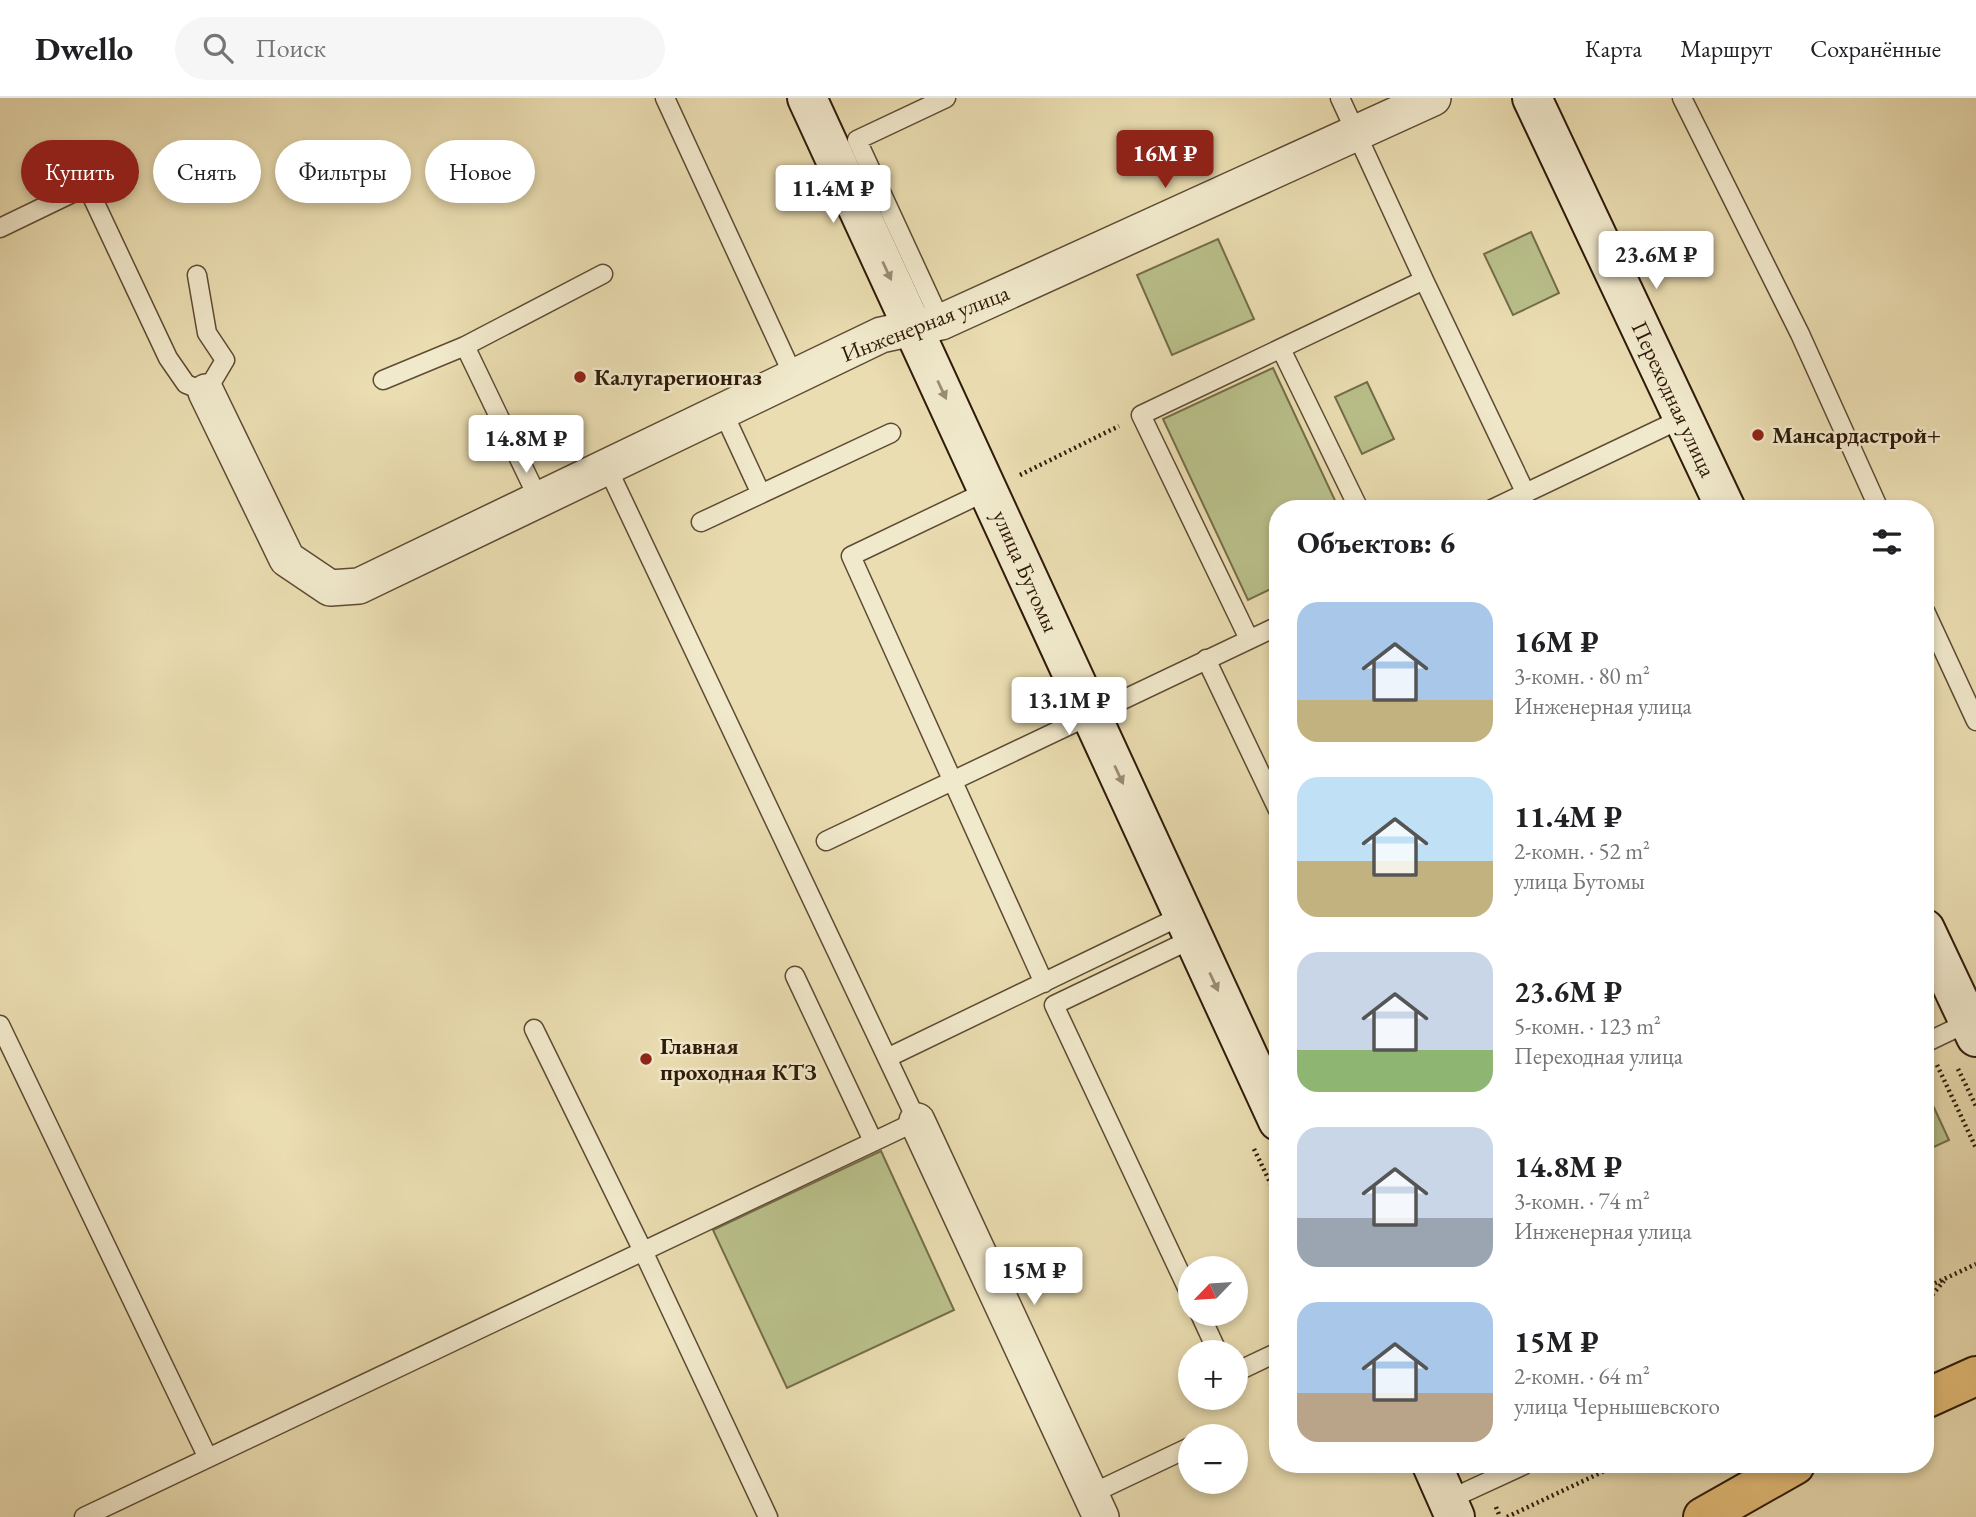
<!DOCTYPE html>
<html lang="ru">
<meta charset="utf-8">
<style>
:root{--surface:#fff;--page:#f6f6f6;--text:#202124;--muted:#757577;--line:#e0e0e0;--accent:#8f2418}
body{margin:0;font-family:"EB Garamond",serif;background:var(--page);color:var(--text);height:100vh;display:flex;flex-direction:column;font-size:26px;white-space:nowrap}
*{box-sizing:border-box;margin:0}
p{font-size:23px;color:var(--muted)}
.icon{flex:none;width:38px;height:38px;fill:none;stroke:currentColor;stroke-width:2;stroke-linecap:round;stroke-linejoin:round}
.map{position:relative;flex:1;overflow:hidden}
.drawer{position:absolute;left:1269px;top:402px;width:665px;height:973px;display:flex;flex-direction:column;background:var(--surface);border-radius:28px;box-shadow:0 4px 10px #0003}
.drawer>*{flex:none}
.banner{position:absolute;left:21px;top:42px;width:665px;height:63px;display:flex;gap:14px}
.needle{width:46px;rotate:245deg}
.tools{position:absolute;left:1178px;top:1158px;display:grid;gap:14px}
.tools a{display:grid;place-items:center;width:70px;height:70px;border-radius:50%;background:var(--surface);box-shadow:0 4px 10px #0003;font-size:35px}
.price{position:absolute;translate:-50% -60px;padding:0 16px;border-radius:7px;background:#fff;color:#222;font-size:23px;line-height:46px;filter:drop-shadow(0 2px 4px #0008)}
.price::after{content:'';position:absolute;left:50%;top:42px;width:21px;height:16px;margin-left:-10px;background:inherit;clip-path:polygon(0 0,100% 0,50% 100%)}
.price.active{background:var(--accent);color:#fff}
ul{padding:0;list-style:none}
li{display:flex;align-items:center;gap:21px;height:175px;padding:0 28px}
li span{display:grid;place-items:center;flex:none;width:196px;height:140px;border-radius:21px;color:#555}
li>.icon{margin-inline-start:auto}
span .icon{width:84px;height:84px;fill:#fffc;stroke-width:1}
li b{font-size:30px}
h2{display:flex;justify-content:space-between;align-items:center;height:84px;padding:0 28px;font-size:30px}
.chip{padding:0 24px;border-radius:32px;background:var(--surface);box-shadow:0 4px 10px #0003;font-size:24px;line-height:63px}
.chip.active{background:var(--accent);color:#fff}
header{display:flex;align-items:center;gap:42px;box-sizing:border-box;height:98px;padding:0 35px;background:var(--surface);border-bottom:2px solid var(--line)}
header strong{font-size:33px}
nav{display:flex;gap:38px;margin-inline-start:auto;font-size:24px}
.search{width:490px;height:63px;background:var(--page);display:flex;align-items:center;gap:18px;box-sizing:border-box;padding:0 24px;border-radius:38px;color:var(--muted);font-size:26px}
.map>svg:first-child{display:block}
.green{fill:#b9c08a;stroke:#746d4a;stroke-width:2}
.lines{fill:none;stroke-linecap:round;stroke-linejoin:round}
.lane-casing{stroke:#5e4b33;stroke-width:21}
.street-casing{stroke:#5e4b33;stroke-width:38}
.secondary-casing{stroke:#2f1a09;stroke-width:42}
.primary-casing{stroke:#2f1a09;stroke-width:42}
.path{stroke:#2f1a09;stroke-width:4.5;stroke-dasharray:2 3.5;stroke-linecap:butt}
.lane{stroke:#f1e9cc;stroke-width:18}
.street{stroke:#f1e9cc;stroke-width:35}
.secondary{stroke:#f1e9cc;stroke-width:38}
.primary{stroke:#e5be78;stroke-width:38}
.oneway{fill:#9a8c74}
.poi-dot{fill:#8f2418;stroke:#f1e9cc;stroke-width:2.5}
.labels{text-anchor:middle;stroke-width:5;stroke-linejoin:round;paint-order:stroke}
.street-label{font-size:23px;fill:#2f1a09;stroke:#f1e9cc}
.poi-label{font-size:23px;font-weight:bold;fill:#2f1a09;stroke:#f1e9cc;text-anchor:start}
</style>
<header>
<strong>Dwello</strong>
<div class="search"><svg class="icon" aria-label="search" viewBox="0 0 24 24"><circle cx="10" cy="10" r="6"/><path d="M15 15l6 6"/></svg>Поиск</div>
<nav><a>Карта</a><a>Маршрут</a><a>Сохранённые</a></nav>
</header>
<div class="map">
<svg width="1976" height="1419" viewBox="0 0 1976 1419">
<rect width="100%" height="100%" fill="#eaddb1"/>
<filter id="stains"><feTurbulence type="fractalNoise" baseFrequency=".00286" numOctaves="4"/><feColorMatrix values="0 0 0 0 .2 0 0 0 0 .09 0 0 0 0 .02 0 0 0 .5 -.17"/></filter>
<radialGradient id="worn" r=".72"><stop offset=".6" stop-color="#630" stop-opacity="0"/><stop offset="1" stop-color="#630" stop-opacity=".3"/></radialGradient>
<!-- green -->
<path class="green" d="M1531,134L1559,195L1513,217L1484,156Z
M1218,141L1254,221L1172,257L1137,177Z
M1273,270L1339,411H1278L1277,488L1248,502L1163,321Z
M1367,284L1394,341L1362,356L1335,299Z
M1930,1001L1949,1042L1925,1053V1004Z
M881,1053L954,1212L787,1290L713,1132Z"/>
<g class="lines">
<defs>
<path id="lane" d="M665,0L794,279
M1682,0L1800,236L1879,411
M0,130L87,88L168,260L186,286L206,294L225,262L207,235L197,177
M1424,182L1526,396
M941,224L857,42L946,0
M465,248L603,176
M1281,251L1359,411
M383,282L465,248L539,402
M723,314L761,396
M989,392L851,458L1044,885
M1492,411L1683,320
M701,424L891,335
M1925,513L1976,623
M1249,541L1141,317L1424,182L1340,0
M1206,561L1278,712
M826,743L1278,528
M795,878L873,1043
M0,927L208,1360
M534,931L643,1153L768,1419
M1925,945L1969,924
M887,960L1183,817
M1190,1196L1054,907L1194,840
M1200,1216L1218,1255
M1236,1274L1278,1254
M1212,1339L1213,1338
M1091,1396L1190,1349
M1448,1402L1524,1367
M84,1419L917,1023L607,369"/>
<path id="street" d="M206,294L287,461L330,490L359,488L881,237L941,224L1433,0
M917,1023L1101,1419"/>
<path id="secondary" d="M807,0L1278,1023
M1532,0L1726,411
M1925,831L1976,939
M1432,1367L1455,1419"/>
<path id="primary" d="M1925,1301L1976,1278
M1703,1419L1795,1367"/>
</defs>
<!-- lane casing -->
<use href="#lane" class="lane-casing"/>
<!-- street casing -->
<use href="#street" class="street-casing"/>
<!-- secondary casing -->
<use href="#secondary" class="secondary-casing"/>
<!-- primary casing -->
<use href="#primary" class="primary-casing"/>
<!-- path -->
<path class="path" d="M1020,377L1119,328
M1937,967L1976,1050
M1958,971L1976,1008
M1254,1051L1278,1101
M1925,1190L1976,1166
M1925,1205L1944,1183
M1496,1409L1500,1419
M1507,1419L1617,1367"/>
<!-- lane -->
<use href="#lane" class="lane"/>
<!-- street -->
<use href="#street" class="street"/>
<!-- secondary -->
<use href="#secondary" class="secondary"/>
<!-- primary -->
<use href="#primary" class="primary"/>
</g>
<!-- one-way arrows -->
<defs><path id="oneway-solid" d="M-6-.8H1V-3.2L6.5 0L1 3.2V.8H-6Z" transform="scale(1.75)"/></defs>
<g class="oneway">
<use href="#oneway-solid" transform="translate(887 173) rotate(65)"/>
<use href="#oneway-solid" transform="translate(942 292) rotate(65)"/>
<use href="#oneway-solid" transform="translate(1119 677) rotate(65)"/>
<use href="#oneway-solid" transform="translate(1214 884) rotate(65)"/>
</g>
<!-- markers -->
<g class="poi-dot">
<circle cx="580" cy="279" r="7"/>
<circle cx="1758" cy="337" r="7"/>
<circle cx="646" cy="961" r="7"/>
</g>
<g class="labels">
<!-- street labels -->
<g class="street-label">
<text transform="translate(925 225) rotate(-21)" y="8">Инженерная улица</text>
<text transform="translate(1674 301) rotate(65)" y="8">Переходная улица</text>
<text transform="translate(1026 473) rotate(66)" y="8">улица Бутомы</text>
</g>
<!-- poi labels -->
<g class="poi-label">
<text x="594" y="287">Калугарегионгаз</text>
<text x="1772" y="345">Мансардастрой+</text>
<text x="660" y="956">Главная<tspan x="660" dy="26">проходная КТЗ</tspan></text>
</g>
</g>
<rect width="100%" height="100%" filter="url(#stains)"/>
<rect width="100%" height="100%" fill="url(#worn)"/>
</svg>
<div class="tools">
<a><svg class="needle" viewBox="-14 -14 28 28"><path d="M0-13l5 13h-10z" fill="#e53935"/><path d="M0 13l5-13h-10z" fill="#757577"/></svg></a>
<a>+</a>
<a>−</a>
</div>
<b class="price active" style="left:1165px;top:92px">16M ₽</b>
<b class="price" style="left:833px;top:127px">11.4M ₽</b>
<b class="price" style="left:1656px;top:193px">23.6M ₽</b>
<b class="price" style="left:526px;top:377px">14.8M ₽</b>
<b class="price" style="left:1069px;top:639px">13.1M ₽</b>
<b class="price" style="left:1034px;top:1209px">15M ₽</b>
<div class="banner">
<a class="chip active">Купить</a>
<a class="chip">Снять</a>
<a class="chip">Фильтры</a>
<a class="chip">Новое</a>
</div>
<section class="drawer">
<h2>Объектов: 6<svg class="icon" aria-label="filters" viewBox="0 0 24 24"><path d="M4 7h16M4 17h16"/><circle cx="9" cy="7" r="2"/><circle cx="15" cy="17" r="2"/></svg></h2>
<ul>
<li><span style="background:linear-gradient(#a9c7e8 70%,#c2b280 0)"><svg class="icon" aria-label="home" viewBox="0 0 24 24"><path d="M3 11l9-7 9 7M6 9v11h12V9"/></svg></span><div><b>16M ₽</b><p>3-комн. · 80 m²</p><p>Инженерная улица</p></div></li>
<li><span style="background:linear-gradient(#bfe0f5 60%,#c2b280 0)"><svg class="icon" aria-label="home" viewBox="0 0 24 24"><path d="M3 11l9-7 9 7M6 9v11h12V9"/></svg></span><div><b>11.4M ₽</b><p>2-комн. · 52 m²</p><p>улица Бутомы</p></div></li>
<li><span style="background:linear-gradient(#c9d6e8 70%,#8fb573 0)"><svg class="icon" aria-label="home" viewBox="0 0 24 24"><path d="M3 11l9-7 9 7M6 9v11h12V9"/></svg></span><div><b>23.6M ₽</b><p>5-комн. · 123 m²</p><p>Переходная улица</p></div></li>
<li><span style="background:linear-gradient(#c9d6e8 65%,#9aa5b1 0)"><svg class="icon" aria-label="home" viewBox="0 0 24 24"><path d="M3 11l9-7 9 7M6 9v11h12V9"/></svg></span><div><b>14.8M ₽</b><p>3-комн. · 74 m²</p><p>Инженерная улица</p></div></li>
<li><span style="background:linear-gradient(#a9c7e8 65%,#b9a48a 0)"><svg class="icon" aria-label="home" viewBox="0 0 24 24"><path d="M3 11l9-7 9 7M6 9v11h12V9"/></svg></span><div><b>15M ₽</b><p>2-комн. · 64 m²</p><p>улица Чернышевского</p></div></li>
</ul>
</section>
</div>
